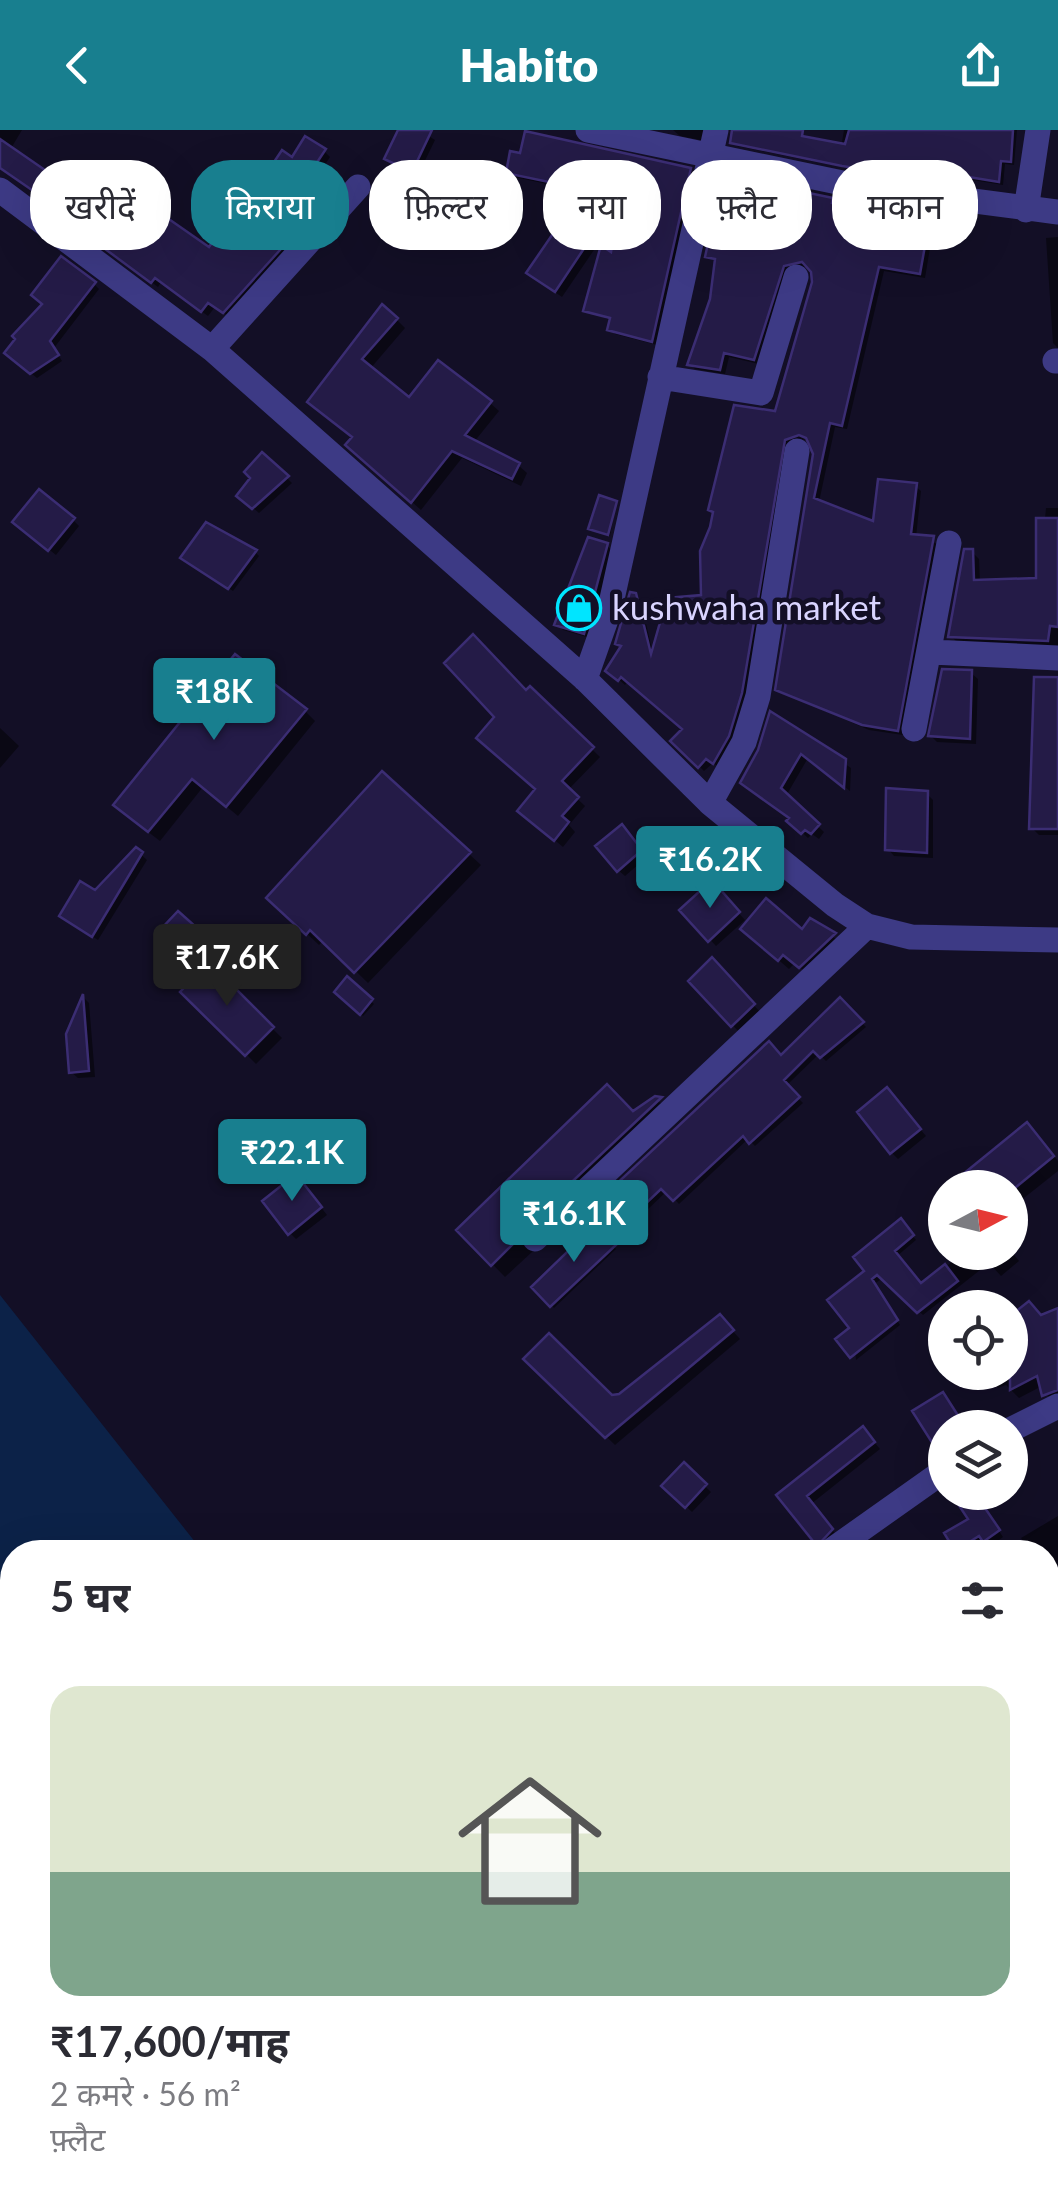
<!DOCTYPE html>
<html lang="hi">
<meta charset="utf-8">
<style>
:root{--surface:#fff;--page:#f7f7f7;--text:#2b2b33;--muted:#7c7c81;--accent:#187f8f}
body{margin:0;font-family:Lato,"Noto Sans Devanagari",sans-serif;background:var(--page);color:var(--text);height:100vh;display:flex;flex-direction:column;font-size:38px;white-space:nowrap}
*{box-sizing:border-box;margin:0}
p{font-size:32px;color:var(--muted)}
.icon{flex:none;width:55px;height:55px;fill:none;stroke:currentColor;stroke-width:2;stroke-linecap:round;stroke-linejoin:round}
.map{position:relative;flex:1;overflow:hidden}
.side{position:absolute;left:0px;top:1410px;width:1060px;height:670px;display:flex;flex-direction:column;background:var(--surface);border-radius:40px 40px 0 0;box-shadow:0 10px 40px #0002}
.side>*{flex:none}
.top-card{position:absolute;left:30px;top:30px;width:1000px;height:90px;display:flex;gap:20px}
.needle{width:65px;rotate:83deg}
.tools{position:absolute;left:928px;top:1040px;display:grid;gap:20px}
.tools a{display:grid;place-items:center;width:100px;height:100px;border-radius:50%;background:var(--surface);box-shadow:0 10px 40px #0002;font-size:50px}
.price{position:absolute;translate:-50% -85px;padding:0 22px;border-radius:10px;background:var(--accent);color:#fff;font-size:32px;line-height:65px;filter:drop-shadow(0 2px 5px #0008)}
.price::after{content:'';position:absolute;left:50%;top:60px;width:30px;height:22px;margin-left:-15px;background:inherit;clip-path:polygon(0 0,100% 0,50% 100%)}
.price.active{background:#222;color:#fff}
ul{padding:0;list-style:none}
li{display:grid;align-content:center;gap:20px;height:530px;padding:0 50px}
li span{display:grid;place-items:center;height:310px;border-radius:30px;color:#555}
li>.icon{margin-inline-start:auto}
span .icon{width:180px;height:180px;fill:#fffc;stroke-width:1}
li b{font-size:42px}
h2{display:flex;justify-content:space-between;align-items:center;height:120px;padding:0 50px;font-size:42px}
.pill{padding:0 35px;border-radius:40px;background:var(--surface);box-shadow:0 10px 40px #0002;font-size:35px;line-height:90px}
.pill.active{background:var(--accent);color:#fff}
header{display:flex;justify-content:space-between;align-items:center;height:130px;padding:0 50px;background:var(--accent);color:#fff;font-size:45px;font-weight:800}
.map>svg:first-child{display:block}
.water{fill:#0c2248}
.shadow{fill:#0007}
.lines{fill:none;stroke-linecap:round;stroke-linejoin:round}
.stream{stroke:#0c2248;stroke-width:8}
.building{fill:#241b47;stroke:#3b2d73;stroke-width:2.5}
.minor{stroke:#3d3a85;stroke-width:25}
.labels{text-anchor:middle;stroke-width:9;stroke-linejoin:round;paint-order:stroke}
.poi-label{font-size:35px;fill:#d9d4ff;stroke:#130f26;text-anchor:start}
</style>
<header><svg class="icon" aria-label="back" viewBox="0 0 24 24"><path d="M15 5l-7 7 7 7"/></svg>Habito<svg class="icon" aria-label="share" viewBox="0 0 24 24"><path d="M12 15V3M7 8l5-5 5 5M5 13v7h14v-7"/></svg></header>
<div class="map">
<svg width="1058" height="2080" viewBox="0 0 1058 2080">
<rect width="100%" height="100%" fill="#130f26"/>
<!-- water -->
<path class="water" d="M0,1165L203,1422H12V2068H683L692,2080H0Z"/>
<!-- shadow -->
<path class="shadow" d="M0,0H22L10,20L63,57L52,73L0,37Z
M403,0H419L435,10L418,45L387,28Z
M673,0H710L705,11L680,6Z
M732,0H771L842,12L844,0H1017L1014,35L1005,34L1003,55L911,40L910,49L886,46L737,16Z
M324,21L330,27L317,47L335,61L314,93L230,187L215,177L208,186L161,152L158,157L98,112L150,88L210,121L292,30Z
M690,40L695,45L657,215L615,204L610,199L612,191L586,180L613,126L623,70L514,47L509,42Z
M832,70L839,77L874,84L899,80L903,91L933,100L925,148L884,141L847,299L835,297L819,372L875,395L915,356L921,361L916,407L938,414L903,605L869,600L778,560L816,323L805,309L790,315L746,569L733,611L719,637L713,633L704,641L674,611L685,599L628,551L625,555L608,540L622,518L617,513L635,465L641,471L653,524L704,467L777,284L814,151L809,136L789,141L759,234L729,227L725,244L695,239L690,234L712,169L717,132L707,126Z
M563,93L596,117L562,167L536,149Z
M1058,107V218L1053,213L1046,108Z
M94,154L99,159L54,218L62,231L37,248L12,228Z
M396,189L405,198L370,239L409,270L490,273L499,281L474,312L518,335L527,343L521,356L462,328L421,380L357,323L354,308L310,272Z
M263,325L292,353L259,383L245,371Z
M616,373L610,406L594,401L591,398Z
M1046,378H1058V517L958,513L951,506L972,422L979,429L980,453L1039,451Z
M73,390L79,396L56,425L22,398Z
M606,415L613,421L590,508L563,500L557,494Z
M255,422L259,426L233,461L187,431Z
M971,543L978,549L976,614L937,612L931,606Z
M1058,545V705H1039L1032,698L1037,546Z
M530,559L600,627L568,660L585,676L569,695L575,702L563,717L528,688L538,659L526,563Z
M305,581L315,591L238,686L203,657L160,711L126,685Z
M772,585L851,638L850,661L808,628L786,666L824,702L819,709L812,704L808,708L790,691L761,621Z
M0,598L19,616L0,638Z
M382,644L481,735L368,853L324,810L319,815L269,768Z
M927,664L933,670V728L894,726L888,719Z
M628,704L646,728L625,746L618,740Z
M136,720L147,730L98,810L68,791Z
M712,754L745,790L716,816L683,780Z
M178,784L196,801L185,814L167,797Z
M811,791L844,815L810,846L795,833L789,839L753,808L803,803Z
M712,830L760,882L739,902L691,851Z
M209,836L282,908L256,934L184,862Z
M347,850L374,874L363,886L337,862Z
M84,868L89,873L95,947L78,948L71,942L68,904Z
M840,871L866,897L826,931L819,924L786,956L803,973L755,1016L748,1009L679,1074L667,1061L625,1101L599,1074L781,928Z
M893,967L926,1006L898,1029L892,1023Z
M655,969L673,982L537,1111L532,1122L505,1147L459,1100Z
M1037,1005L1058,1031V1041L1010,1079V1058Z
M303,1054L327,1085L296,1109L290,1103Z
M901,1092L916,1110L897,1126L922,1156L964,1122L1010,1120L1019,1131L1001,1146L989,1133L923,1185L883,1148L874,1154L900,1195L856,1230L853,1199L867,1141Z
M596,1098L616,1119L554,1178L534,1157Z
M1058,1178V1271L1053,1273L1042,1256L1019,1268L1006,1255L998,1258L984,1242H1010V1188L1040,1186Z
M720,1187L740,1209L615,1315L527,1229L612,1268Z
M869,1306L880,1319L811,1374L838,1407L825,1421L779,1365Z
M684,1336L711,1362L692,1382L665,1356Z
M975,1365L1003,1407L991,1416L985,1410L960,1422L957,1419L971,1390Z
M1058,1386V1459L1049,1465L1048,1422H1030L1021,1408Z
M1058,1630V1665L1049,1667L1048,1632Z
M1048,1676L1058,1726V1845L1053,1846L1055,1858L1048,1859Z"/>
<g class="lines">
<!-- stream -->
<path class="stream" d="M1048,1542L1058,1544"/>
</g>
<!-- building -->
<path class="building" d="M398,0H432L412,42L384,29Z
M732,0H803L802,6L845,14L849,0H1013L1011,32L1001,31L999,52L908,37L906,46L842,36L730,13Z
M525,1L691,38L652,212L607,200L610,188L583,181L601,115L611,122L621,67L506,43L510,21L520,23Z
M305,6L326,19L312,40L331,54L309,88L223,183L208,173L201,182L155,148L151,153L89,107L119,63L149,85L153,78L209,117L268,32L272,35L282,20L292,27Z
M0,9L58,49L45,69L0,38Z
M723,45L833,68L832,73L872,81L873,74L900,78L898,87L929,93L920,144L879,137L842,296L830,293L814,368L873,391L878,349L917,353L911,404L934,406L898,601L862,595L775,560L813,324L806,308L799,305L785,310L742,563L729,606L713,634L706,629L698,638L670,611L682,599L621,547L618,551L605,541L621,516L615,514L630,462L636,463L651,524L667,468L701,465L700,421L710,397L713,382L708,380L734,275L775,281L812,152L811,142L802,132L784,136L754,230L724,223L720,240L687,235L710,169L715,129L705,127Z
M563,89L591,108L555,162L526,143Z
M61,126L96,152L50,211L59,225L30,244L4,223L15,209L12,206L42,174L31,165Z
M382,174L398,188L362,229L409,267L438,230L492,271L465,305L520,333L512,349L452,321L411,373L345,315L352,307L307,272Z
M262,322L289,346L252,379L236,366L250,348L244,342Z
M39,359L75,388L48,421L12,392Z
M599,365L617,371L608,405L588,399Z
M1036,388H1058V497L1050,496L1048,511L948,507L964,419H973L974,450L1036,448Z
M206,392L257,420L228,459L180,428Z
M588,407L608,413L584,504L554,495Z
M473,504L526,560L530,556L594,617L562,651L579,667L562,686L569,692L554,711L517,681L535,659L476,608L494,587L444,533Z
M235,524L307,579L226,677L192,649L148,702L113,675Z
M942,539L972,540L970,609L928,606Z
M1034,547H1058V699H1029Z
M770,581L846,629L844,658L801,624L781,658L820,694L811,704L805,700L801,704L786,691L789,688L740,653L758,620Z
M382,641L471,722L354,843L310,800L306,805L266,768Z
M886,658L928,661L927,723L885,720Z
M622,694L642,720L617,742L595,716Z
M136,717L143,722L92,807L59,786L80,751L95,760Z
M712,750L740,782L708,812L679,780Z
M766,768L802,799L810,788L836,803L799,838L783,825L778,831L740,799Z
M178,781L196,797L181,813L163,797Z
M712,827L755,874L731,897L688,851Z
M209,832L274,897L245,926L180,862Z
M347,846L373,869L360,885L334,862Z
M83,864L89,941L69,943L66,904Z
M840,867L864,892L820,928L813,921L784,950L800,967L749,1014L743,1006L673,1071L661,1059L619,1099L595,1074L769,911L781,925Z
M607,954L633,981L655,966L662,967L524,1097L519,1108L491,1136L456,1100Z
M887,957L921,999L890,1024L857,982Z
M1027,992L1054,1026L1015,1058H972L962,1045Z
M296,1044L322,1077L288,1105L262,1071Z
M901,1088L914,1105L895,1121L921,1153L945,1134L958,1151L917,1183L877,1145L872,1149L898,1190L850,1228L835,1209L849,1198L827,1170L864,1141L853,1127Z
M596,1094L616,1115L550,1177L531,1157Z
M1029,1171L1041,1185L1058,1178V1260L1042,1266L1037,1246L1010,1260V1186Z
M720,1184L734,1200L605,1308L523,1229L549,1203L612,1265L619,1264Z
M943,1262L966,1298H945V1324L940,1325L912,1281Z
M863,1296L875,1312L807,1366L833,1399L817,1416L776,1365Z
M684,1332L707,1354L685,1378L661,1356Z
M950,1362H974L1000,1400L983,1412L979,1406L955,1421L944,1403L968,1389Z"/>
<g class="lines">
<!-- minor -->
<path class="minor" d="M588,0L852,55L1058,82
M0,60L212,219L585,549L710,673L835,775L867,796L911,807L1058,810
M1026,80L1038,0
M212,219L358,57
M1055,231H1058
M660,247L761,263L796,147
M931,522L1058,528
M585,549L610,478L716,0
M914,599L949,413
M710,673L744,612L758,566L797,321
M535,1109L867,796
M1010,1300L1058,1276
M832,1420L945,1340"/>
</g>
<!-- icons -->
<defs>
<symbol id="shop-ring" viewBox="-11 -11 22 22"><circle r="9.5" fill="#130f26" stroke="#00e5ff" stroke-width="1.5"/><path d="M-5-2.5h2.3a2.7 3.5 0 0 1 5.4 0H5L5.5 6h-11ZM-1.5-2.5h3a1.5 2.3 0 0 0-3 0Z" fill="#00e5ff"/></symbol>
</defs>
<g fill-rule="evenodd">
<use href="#shop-ring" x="554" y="453" width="50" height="50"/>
</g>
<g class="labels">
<!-- poi labels -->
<g class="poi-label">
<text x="612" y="490">kushwaha market</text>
</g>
</g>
</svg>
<div class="tools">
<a><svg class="needle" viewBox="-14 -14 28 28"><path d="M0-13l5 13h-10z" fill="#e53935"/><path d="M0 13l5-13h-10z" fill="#7c7c81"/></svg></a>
<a><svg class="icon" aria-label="locate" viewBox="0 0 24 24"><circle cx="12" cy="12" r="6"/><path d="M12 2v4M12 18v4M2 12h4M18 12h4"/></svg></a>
<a><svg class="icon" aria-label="layers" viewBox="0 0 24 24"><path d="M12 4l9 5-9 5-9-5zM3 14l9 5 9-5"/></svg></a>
</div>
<b class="price" style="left:214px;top:613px">₹18K</b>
<b class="price" style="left:710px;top:781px">₹16.2K</b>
<b class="price active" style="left:227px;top:879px">₹17.6K</b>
<b class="price" style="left:292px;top:1074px">₹22.1K</b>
<b class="price" style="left:574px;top:1135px">₹16.1K</b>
<div class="top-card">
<a class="pill">खरीदें</a>
<a class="pill active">किराया</a>
<a class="pill">फ़िल्टर</a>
<a class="pill">नया</a>
<a class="pill">फ़्लैट</a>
<a class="pill">मकान</a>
</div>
<section class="side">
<h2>5 घर<svg class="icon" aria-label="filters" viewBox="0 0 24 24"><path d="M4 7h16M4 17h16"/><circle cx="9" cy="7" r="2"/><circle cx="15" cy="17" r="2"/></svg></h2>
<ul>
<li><span style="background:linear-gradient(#dfe7d0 60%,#7fa58c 0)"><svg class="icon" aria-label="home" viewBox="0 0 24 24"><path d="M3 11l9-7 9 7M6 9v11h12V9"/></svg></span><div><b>₹17,600/माह</b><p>2 कमरे · 56 m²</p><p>फ़्लैट</p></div></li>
</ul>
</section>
</div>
